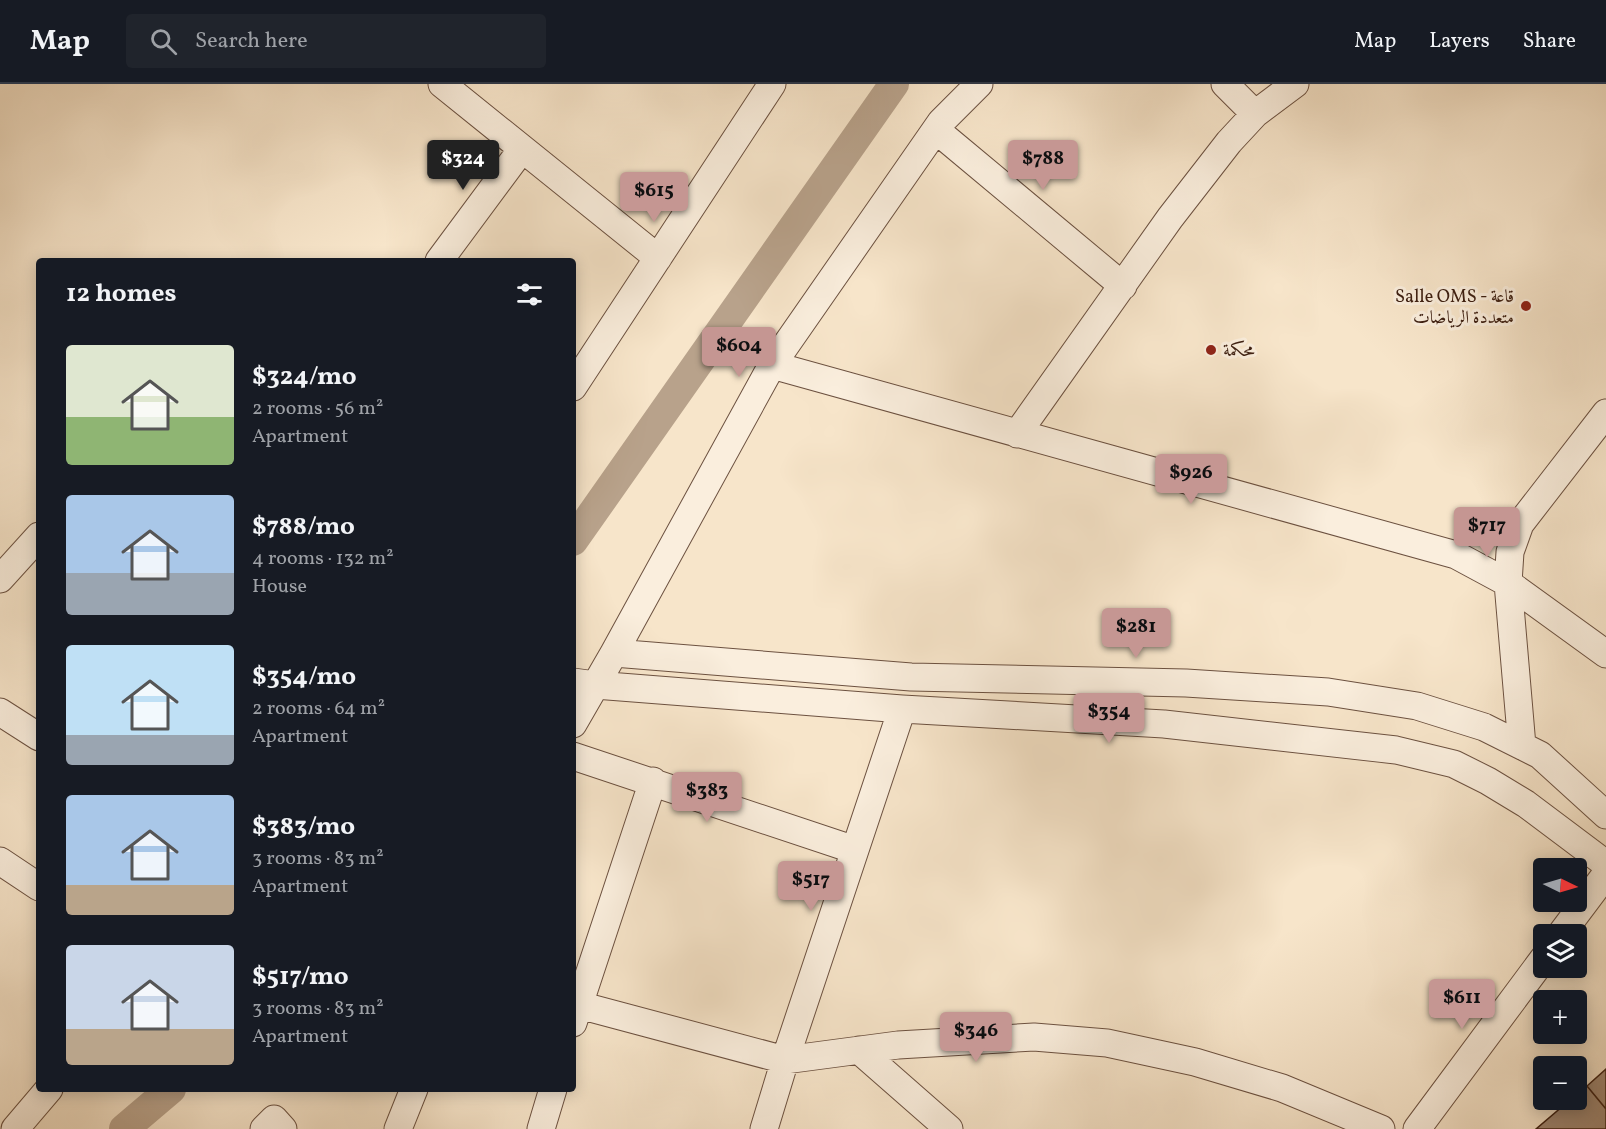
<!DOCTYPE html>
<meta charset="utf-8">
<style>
:root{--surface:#171b24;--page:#20242c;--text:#f1f3f6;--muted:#9ea1a6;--line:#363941;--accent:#c59692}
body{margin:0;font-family:Vollkorn,Amiri,serif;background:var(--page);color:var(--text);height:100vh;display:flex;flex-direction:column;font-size:22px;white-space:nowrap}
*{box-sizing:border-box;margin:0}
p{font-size:20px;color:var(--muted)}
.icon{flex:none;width:33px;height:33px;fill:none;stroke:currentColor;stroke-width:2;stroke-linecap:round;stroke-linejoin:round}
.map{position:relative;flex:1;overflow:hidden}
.sheet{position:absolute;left:36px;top:174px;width:540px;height:834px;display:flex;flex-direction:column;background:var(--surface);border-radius:6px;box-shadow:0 3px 15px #0003}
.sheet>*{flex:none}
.needle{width:39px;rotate:95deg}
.fabs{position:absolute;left:1533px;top:774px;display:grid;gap:12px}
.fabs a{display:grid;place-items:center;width:54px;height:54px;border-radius:6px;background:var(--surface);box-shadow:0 3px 15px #0003;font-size:30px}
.price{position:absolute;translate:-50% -51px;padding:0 14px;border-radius:6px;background:var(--accent);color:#111;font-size:20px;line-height:39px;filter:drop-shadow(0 2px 3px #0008)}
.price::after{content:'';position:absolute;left:50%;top:36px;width:18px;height:14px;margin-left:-9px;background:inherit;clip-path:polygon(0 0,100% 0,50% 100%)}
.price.active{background:#222;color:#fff}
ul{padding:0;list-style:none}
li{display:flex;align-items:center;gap:18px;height:150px;padding:0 30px}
li span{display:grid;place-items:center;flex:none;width:168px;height:120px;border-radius:6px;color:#555}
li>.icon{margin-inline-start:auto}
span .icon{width:72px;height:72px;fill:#fffc;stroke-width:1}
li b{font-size:26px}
h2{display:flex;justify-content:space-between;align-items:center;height:72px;padding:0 30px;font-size:26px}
header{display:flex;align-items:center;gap:36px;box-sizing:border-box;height:84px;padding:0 30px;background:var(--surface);border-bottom:2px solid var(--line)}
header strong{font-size:28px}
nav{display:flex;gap:33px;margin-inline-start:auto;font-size:21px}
.search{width:420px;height:54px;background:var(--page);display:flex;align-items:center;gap:15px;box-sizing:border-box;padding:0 21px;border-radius:6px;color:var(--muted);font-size:22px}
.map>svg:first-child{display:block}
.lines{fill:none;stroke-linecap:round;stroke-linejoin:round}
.canal{stroke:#b8a28b;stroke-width:30}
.building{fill:#9e8672;stroke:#3e2012;stroke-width:1.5}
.minor-casing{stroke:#6c5140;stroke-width:29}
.minor{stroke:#faeedd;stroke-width:27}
.poi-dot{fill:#8f2418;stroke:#faeedd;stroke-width:2}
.labels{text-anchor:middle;stroke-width:6;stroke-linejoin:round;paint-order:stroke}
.poi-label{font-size:18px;fill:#3e2012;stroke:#faeedd;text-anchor:end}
</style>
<header>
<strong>Map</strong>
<div class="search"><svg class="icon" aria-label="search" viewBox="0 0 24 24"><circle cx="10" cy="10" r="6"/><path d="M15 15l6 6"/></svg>Search here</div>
<nav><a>Map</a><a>Layers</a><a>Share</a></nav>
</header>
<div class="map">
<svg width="1606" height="1045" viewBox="0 0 1606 1045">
<rect width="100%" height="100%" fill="#f7e5ca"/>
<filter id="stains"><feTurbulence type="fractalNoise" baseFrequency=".00333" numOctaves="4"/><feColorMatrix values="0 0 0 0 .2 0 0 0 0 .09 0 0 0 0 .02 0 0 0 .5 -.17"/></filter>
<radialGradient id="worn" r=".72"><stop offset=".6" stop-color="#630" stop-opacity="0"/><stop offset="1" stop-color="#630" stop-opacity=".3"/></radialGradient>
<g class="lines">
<!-- canal -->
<path class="canal" d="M573,457L894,0
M124,1045L171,1005"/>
</g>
<!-- building -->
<path class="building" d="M1606,985V1025L1587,1002Z
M1587,1002L1606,1025V1045H1536L1570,1016H1576V1010Z"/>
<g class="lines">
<defs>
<path id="minor" d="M442,0L658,174
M1225,0L1255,30
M936,46L1123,202
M439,177L522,65
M772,281L1456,471L1508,499L1606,570
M573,303L772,0
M1017,350L1170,134L1229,58L1255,30L1295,0
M0,495L39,452
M614,569L911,593L1186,599L1328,608L1417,622L1484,643L1540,671L1606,731
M573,598L595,601L902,625L1164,640L1396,666L1454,680L1488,697L1526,720L1606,780
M0,628L39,653
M573,640L614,569L772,281L941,38L979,0
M1522,662L1508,499L1510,468L1520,440L1606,329
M573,672L855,766
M0,777L39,803
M1561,850L1606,790
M579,921L785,976L898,961L1034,953L1107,959L1195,978L1282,1004L1381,1045
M573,939L653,697
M859,966L949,1045
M15,1045L49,1005
M264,1045L274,1035L283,1045
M398,1045L414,1005
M541,1045L553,1005
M764,1045L785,976L902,625
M1417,1045L1544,874"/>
</defs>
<!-- minor casing -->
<use href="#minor" class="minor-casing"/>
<!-- minor -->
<use href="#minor" class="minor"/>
</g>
<!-- markers -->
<g class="poi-dot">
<circle cx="1526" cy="222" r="6"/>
<circle cx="1211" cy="266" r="6"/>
</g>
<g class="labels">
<!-- poi labels -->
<g class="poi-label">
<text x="1514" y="218">Salle OMS - قاعة<tspan x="1514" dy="21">متعددة الرياضات</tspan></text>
<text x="1223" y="272" text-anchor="start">محكمة</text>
</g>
</g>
<rect width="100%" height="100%" filter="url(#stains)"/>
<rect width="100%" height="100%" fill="url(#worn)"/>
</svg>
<div class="fabs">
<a><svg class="needle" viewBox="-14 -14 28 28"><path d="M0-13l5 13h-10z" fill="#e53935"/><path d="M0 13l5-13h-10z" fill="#9ea1a6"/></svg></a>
<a><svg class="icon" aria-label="layers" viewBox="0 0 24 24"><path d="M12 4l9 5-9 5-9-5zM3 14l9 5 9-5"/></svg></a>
<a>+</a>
<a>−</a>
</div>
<b class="price active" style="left:463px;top:107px">$324</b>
<b class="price" style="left:1043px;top:107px">$788</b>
<b class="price" style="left:654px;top:139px">$615</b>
<b class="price" style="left:739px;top:294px">$604</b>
<b class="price" style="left:1191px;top:421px">$926</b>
<b class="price" style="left:1487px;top:474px">$717</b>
<b class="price" style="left:1136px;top:575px">$281</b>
<b class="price" style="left:1109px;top:660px">$354</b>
<b class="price" style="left:707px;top:739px">$383</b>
<b class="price" style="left:811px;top:828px">$517</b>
<b class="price" style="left:1462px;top:946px">$611</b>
<b class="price" style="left:976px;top:979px">$346</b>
<section class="sheet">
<h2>12 homes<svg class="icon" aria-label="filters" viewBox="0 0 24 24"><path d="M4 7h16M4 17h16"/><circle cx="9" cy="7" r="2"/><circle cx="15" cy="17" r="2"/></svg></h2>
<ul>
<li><span style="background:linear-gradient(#dfe7d0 60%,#8fb573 0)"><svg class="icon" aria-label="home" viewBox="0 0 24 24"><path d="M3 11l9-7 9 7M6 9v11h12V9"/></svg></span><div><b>$324/mo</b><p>2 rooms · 56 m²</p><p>Apartment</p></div></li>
<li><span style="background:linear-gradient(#a9c7e8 65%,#9aa5b1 0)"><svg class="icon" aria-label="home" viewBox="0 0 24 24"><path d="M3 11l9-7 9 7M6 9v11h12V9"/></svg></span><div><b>$788/mo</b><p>4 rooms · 132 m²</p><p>House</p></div></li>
<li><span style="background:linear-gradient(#bfe0f5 75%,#9aa5b1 0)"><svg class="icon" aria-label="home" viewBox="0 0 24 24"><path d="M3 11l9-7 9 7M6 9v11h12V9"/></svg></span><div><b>$354/mo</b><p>2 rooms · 64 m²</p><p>Apartment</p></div></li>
<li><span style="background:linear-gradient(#a9c7e8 75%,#b9a48a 0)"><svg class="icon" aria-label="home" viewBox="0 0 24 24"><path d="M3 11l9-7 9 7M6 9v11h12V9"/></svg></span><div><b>$383/mo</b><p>3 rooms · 83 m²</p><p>Apartment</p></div></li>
<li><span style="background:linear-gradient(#c9d6e8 70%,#b9a48a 0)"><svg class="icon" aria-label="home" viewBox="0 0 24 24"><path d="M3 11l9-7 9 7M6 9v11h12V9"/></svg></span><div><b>$517/mo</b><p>3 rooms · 83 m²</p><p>Apartment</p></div></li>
</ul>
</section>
</div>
